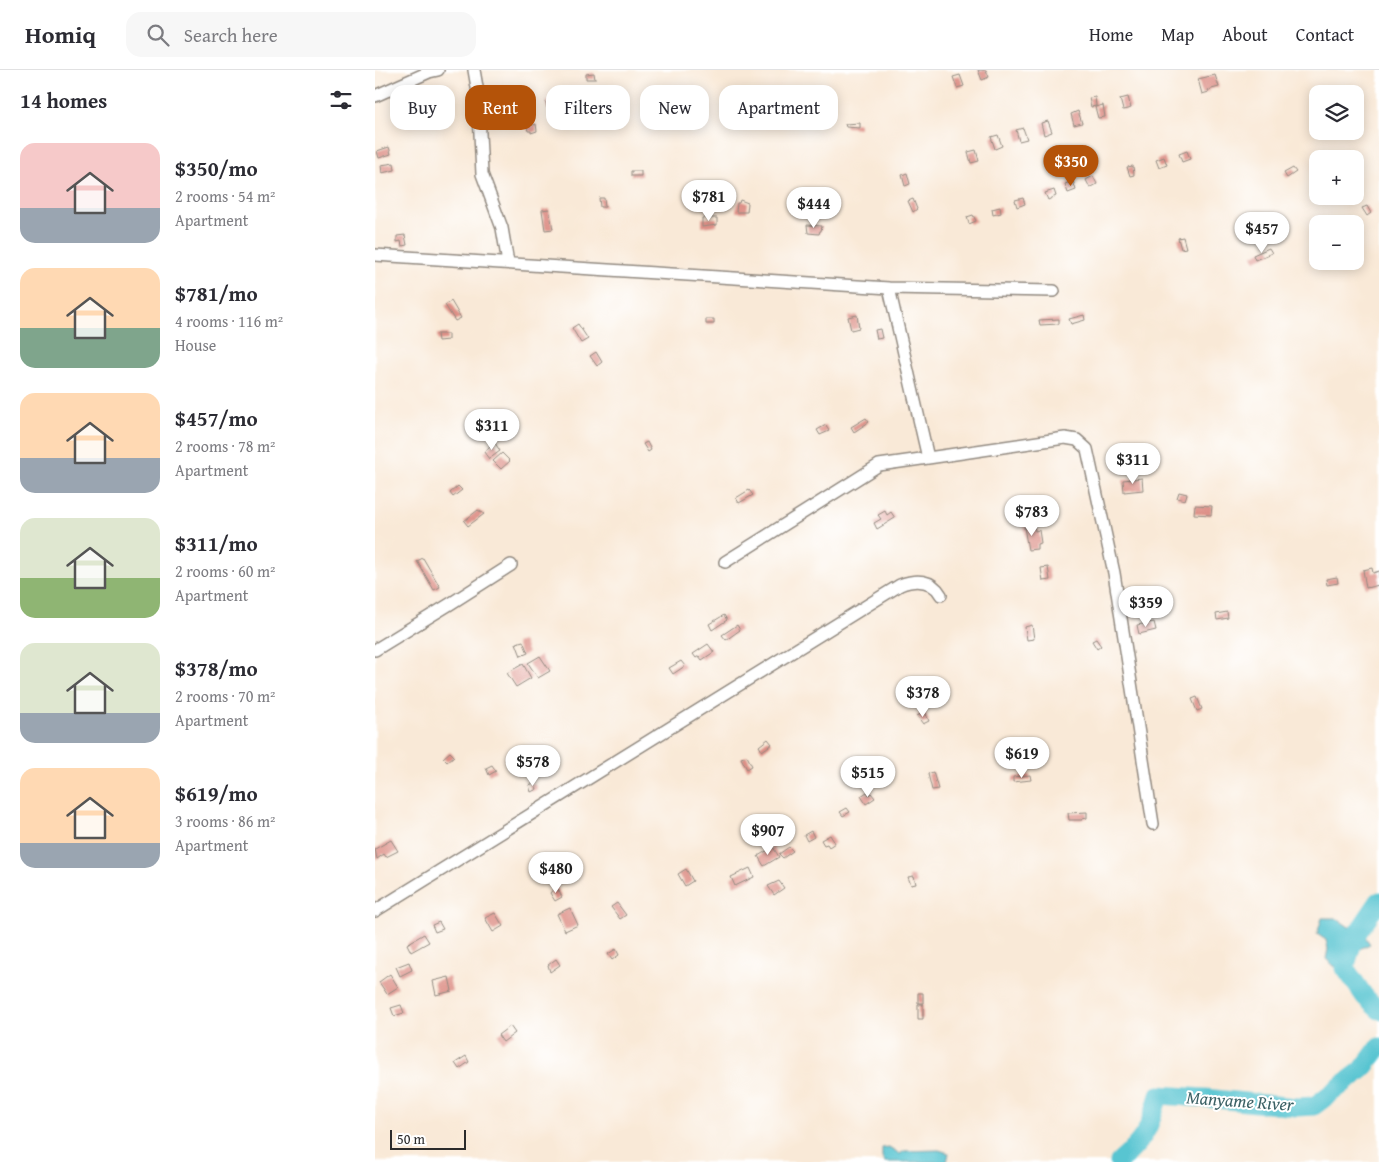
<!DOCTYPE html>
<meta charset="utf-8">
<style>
:root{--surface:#fff;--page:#f7f7f7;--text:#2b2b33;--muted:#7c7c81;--line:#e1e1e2;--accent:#b45309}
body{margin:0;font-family:"Gentium Book Plus",serif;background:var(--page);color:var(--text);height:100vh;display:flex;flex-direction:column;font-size:19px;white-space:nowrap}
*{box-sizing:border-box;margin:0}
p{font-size:16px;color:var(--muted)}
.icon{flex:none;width:28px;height:28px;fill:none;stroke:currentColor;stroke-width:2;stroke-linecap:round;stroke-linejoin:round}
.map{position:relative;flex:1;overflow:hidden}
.panel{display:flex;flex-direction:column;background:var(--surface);width:375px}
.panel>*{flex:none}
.banner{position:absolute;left:15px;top:15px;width:475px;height:45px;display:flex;gap:10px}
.buttons{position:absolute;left:934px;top:15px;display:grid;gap:10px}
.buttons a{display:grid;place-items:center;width:55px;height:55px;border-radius:10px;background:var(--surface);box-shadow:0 2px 12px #0003;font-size:25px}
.scale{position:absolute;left:15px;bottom:12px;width:76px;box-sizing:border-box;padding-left:5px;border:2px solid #2b2b2b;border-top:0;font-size:14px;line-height:18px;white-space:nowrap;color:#2b2b2b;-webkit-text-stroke:4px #fff;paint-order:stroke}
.price{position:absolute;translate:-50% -42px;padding:0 11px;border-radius:18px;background:#fff;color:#222;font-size:16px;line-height:32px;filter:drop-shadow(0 1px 2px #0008)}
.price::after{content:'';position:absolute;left:50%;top:30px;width:15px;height:11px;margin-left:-8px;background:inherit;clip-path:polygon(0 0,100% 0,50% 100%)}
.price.current{background:var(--accent);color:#fff}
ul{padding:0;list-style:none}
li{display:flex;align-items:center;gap:15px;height:125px;padding:0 20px}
li span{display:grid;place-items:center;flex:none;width:140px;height:100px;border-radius:15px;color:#555}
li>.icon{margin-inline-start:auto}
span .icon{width:60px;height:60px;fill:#fffc;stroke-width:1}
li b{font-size:21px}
h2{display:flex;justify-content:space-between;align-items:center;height:60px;padding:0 20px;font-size:21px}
.chip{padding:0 18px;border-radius:15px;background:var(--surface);box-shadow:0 2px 12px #0003;font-size:18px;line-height:45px}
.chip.current{background:var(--accent);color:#fff}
header{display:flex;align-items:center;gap:30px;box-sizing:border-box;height:70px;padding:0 25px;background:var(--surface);border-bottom:1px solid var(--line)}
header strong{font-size:24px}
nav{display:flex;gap:28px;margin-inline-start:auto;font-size:18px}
.search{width:350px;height:45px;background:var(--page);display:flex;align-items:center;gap:12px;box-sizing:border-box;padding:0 18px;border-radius:15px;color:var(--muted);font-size:19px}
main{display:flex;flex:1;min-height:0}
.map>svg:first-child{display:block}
.water{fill:#59c5d1;stroke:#42787e}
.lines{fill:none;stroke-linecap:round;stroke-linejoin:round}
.river{stroke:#59c5d1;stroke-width:19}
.building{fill:#dd8f86}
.minor-casing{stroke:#928a81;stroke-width:14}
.minor{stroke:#fff;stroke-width:11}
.labels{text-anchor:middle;stroke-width:4;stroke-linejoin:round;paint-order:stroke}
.water-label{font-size:18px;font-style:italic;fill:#3b6165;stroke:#fff}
</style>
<header>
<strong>Homiq</strong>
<div class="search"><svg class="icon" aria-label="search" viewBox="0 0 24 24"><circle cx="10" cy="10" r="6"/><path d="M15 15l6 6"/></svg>Search here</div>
<nav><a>Home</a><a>Map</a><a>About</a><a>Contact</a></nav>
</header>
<main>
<section class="panel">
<h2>14 homes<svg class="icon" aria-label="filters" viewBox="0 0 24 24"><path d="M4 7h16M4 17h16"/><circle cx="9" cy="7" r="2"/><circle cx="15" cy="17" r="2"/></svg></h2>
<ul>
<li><span style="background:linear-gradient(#f6c9c9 65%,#9aa5b1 0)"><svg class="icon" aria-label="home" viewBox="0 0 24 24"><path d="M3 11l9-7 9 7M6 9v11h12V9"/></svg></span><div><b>$350/mo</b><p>2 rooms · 54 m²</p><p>Apartment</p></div></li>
<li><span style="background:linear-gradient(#ffd9b3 60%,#7fa58c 0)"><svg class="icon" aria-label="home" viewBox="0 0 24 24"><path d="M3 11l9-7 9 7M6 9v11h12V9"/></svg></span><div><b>$781/mo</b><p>4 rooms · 116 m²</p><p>House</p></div></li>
<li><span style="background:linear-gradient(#ffd9b3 65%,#9aa5b1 0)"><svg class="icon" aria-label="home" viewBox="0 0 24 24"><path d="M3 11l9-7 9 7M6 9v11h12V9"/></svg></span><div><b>$457/mo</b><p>2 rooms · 78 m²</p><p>Apartment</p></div></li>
<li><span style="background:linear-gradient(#dfe7d0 60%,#8fb573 0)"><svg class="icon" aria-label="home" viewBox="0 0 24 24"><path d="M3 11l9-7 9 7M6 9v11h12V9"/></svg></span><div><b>$311/mo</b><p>2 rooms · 60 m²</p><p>Apartment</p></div></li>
<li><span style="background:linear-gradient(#dfe7d0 70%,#9aa5b1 0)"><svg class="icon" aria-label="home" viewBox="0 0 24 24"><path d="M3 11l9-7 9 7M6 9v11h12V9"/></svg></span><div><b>$378/mo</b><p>2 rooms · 70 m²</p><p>Apartment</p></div></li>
<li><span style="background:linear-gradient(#ffd9b3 75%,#9aa5b1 0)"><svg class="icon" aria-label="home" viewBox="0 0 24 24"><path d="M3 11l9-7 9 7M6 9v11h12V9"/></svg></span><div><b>$619/mo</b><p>3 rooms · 86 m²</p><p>Apartment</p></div></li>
</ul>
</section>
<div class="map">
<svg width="1004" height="1092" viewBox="0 0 1004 1092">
<rect width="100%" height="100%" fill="#fff"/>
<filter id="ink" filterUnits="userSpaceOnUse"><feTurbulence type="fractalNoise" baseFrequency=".02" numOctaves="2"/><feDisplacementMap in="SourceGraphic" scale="10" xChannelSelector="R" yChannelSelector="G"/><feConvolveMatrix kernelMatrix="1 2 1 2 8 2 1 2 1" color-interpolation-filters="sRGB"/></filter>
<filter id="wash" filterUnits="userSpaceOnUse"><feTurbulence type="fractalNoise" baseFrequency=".0096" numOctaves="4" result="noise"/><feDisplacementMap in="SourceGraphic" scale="20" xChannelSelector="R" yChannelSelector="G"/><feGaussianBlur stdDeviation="1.12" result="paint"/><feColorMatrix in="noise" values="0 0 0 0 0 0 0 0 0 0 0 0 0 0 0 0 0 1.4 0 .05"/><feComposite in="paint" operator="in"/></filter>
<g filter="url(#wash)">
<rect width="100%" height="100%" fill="#f9e9d7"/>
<!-- water -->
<path class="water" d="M947,848H961L974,857L987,858L991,868L995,874L982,880L974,901L959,896L951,889L953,879L951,870L942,864Z
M514,1077L525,1084L529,1081L564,1080L574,1083L572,1092H510L507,1088V1078Z"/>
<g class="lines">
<!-- river -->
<path class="river" d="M1004,831L979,868L970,898L990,927L1004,940
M744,1092C770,1070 775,1057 784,1025L830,1028L922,1037L939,1036L987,1000L1004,977"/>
</g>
<g id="blocks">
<!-- building -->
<path class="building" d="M603,0H611L614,7L607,10Z
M219,3L220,9H211V4Z
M585,5L589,16L582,18L578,7Z
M840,5L844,17L833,20L834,22L827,24L823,9Z
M144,19L155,28L146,39L135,31Z
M720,27L721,36L716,37L714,28Z
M753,27L756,38L748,40L745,29Z
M181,29L183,36L172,38L171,32Z
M728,35L730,47L723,48L720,37Z
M703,41L707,53L699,55L696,44Z
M673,51L677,62L669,65L666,53Z
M485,53V58L471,57L470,54Z
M161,54L162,61L156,63V61H153L152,57Z
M648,58L652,69L644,71L641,60Z
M623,65L627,76L620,79L616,67Z
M14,77L16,84L4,88L2,81Z
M601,80L604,91L596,93L593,82Z
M812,81L815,89L807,92L804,84Z
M789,87L792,95L784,98L781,90Z
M19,93L20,100L7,103L6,95Z
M758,96L759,105L755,106L752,97Z
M918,98L921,102L912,108L909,103Z
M256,101H266V106H256Z
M532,103L535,114L530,116L527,105Z
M718,106L722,114L715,118L711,110Z
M698,111L701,120L693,123L690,114Z
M679,120L681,126L673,130L670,123Z
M224,128H229L230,137H225Z
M648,128L650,134L642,137L640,130Z
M538,129L542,139L538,142L533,131Z
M365,130L373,133L372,142H361L362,133H364Z
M992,136L996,143L992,146L987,138Z
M625,137L626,143L618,145L617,139Z
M174,139L178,159L170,160L167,140Z
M598,145L601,151L594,154L592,147Z
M327,148H342V155L327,157Z
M432,155L447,156L446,161H445L444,164L433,163Z
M30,165L32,175L27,176L26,171L22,172V166Z
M808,167L811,178L806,179L803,168Z
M894,178L897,183L880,190L878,185Z
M76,231L86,248L80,251L70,235Z
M482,245L484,258L476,260L473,247Z
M709,245L710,250L696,254L694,249Z
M331,249H339V254H331Z
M684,249V254L665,255L664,250Z
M203,254L213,269L206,273L197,258Z
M505,259L507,268L502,269L500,260Z
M62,264H73V270L63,271Z
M221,282L227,292L222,296L215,286Z
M491,348L494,352L479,362L476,357Z
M451,355L454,361L445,365L442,360Z
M272,372L276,380L273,382L268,374Z
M120,373L125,381L114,389L109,382Z
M127,383L135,391L126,399L118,391Z
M767,408L768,420L749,422L748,410Z
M83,416L87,420L78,427L75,423Z
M374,420L378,425L364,433L361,428Z
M804,422L812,424L810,430L802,428Z
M820,435L837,436L836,445L819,444Z
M103,440L109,444L93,456L89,451Z
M510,441L512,445L516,442L520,448L502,459L499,453L506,449L503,445Z
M659,455L660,461L664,460L666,473L662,474V479L653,480L649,457Z
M48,488L65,517L59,520L42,491Z
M673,497L675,510L668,511L666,498Z
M997,498L998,503L1004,501V515L991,518L988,500Z
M962,507L963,513L952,515L951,509Z
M852,542L853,548L842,550L841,544Z
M349,545L352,550L337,560L334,554Z
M779,552L781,560L764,564L762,555Z
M362,555L365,560L351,570L347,565Z
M657,555L659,569L652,570L650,557Z
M721,569L726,576L722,579L717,571Z
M148,571L153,583L146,586L141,573Z
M333,574L339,582L327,590L324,586L321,588L318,584Z
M165,586L175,601L163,608L153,593Z
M306,591L310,596L298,604L294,598Z
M148,594L156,608L141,617L132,603Z
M822,627L827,639L822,641L817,629Z
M550,642L554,651L548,654L542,646Z
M393,669L397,674L387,681L384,676Z
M145,680L149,686L134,696L130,689Z
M75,682L79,686L72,692L68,688Z
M372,686L377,696L372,699L366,688Z
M117,695L121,701L114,705L111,698Z
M558,702L563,719L557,720L553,704Z
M655,705L656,710L638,712V707Z
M159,713L162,719L156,722L154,715Z
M492,722L494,725L496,723L500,728L491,734L486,726Z
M472,738L475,742L468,746L465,742Z
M712,742V748L707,749V750H694L693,743Z
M436,761L439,767L432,771L429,765Z
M455,765L460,773L454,777L452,774L449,775L446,770Z
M16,770L23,781L11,787L9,784L2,789L0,779Z
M398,777L404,787L389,796L383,786Z
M414,777L418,781L408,788L404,784Z
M375,798L379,807L360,816L356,807Z
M311,799L318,811L310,816L303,804Z
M539,806L541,814L536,815L533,807Z
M404,811L409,818L399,825L393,816Z
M181,816L187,827L180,831L175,823Z
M242,833L251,845L245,849L236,837Z
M195,838L203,855L190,861L182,844Z
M120,843L128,856L118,862L110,848Z
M64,852L68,859L60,862L57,855Z
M49,864L54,872L36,882L32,874Z
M241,879L244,885L237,890L233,884Z
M181,889L185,895L175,902L173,895Z
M34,892L37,900L25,906L21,897Z
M15,904L23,917L12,924L4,912Z
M74,907L77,921L61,925L58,911Z
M543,923H548V933H543Z
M543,934H548V949H543Z
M26,935L29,943L19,946L16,938Z
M135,956L140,963L128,972L123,965Z
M91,986L94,992L84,999L80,993Z"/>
</g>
</g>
<g filter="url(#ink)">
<use href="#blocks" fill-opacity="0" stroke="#928a81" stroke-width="1"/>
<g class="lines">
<defs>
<path id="minor" d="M99,0L103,23L107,104L127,158L133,193
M0,26L54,2L63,0
M0,185L514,218L679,221
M514,218L553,388L690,368L702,370L712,379L739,503L778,754
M350,492L504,395L553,388
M0,580L75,534L136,495
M0,841L525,515C541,509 557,509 566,525"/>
</defs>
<!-- minor casing -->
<use href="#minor" class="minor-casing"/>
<!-- minor -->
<use href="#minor" class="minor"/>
</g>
</g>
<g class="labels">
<!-- water labels -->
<g class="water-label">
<text transform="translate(865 1031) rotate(4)" y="6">Manyame River</text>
</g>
</g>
</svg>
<div class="buttons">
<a><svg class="icon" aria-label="layers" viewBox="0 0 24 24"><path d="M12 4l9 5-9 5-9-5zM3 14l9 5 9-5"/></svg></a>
<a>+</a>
<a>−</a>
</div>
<div class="scale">50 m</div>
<b class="price current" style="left:696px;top:117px">$350</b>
<b class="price" style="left:334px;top:152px">$781</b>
<b class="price" style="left:439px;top:159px">$444</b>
<b class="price" style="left:887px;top:184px">$457</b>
<b class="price" style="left:117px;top:381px">$311</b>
<b class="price" style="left:758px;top:415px">$311</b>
<b class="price" style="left:657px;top:467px">$783</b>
<b class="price" style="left:771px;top:558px">$359</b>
<b class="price" style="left:548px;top:648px">$378</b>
<b class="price" style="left:647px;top:709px">$619</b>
<b class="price" style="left:158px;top:717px">$578</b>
<b class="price" style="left:493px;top:728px">$515</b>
<b class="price" style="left:393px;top:786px">$907</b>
<b class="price" style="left:181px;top:824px">$480</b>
<div class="banner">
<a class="chip">Buy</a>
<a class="chip current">Rent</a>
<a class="chip">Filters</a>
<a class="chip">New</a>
<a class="chip">Apartment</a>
</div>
</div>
</main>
